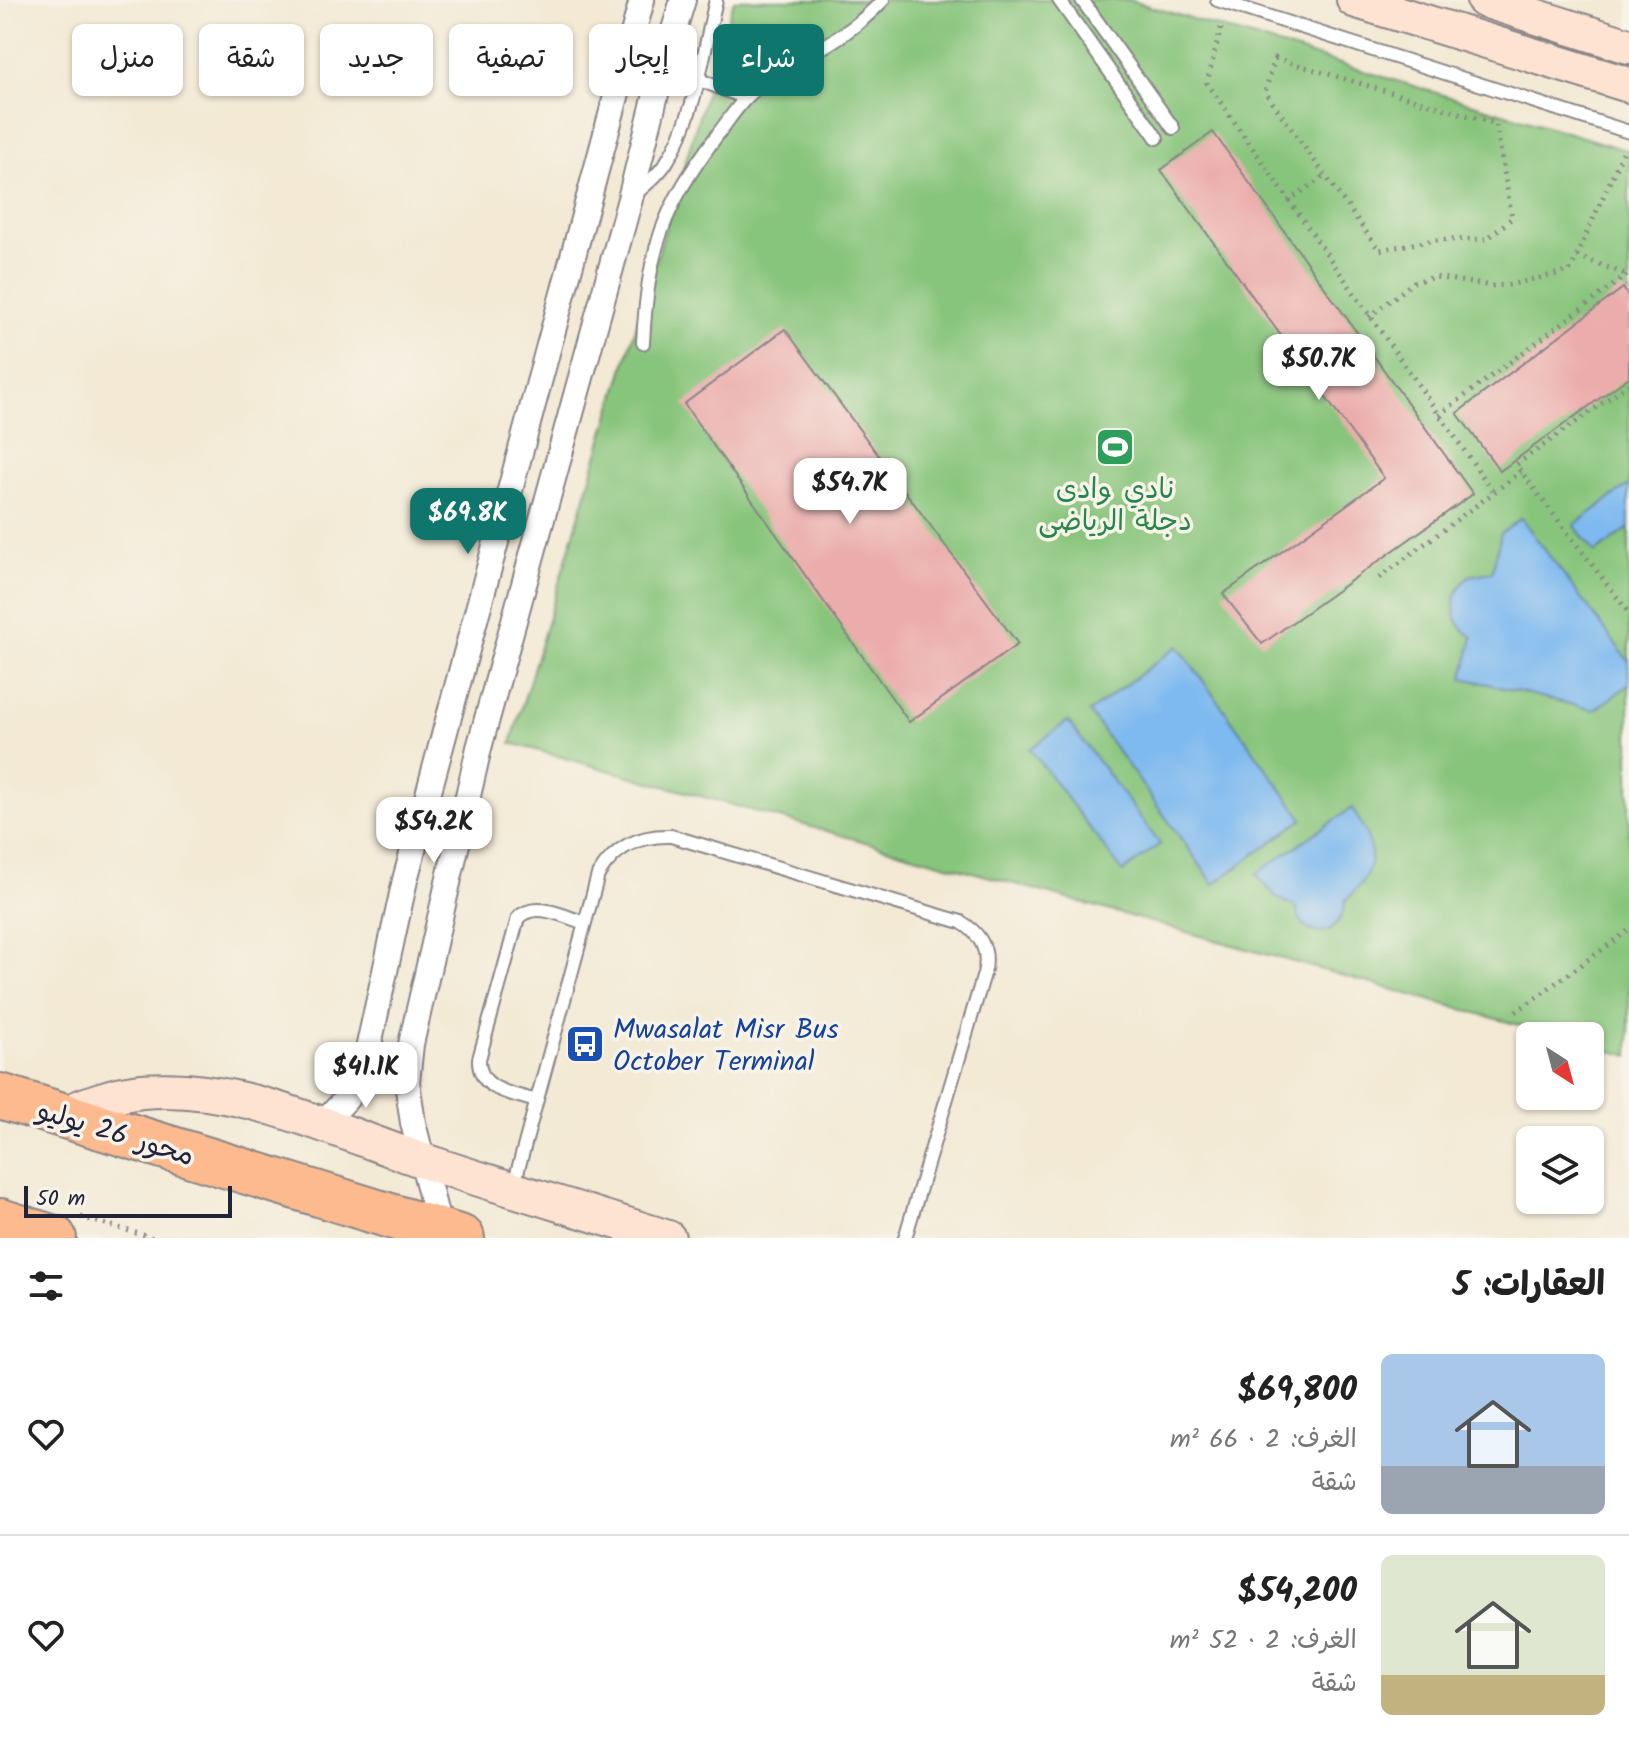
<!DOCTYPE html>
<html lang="ar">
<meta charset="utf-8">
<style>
:root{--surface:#fff;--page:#f6f6f6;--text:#222;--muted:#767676;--line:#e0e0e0;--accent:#0f766e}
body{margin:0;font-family:Kalam,"Playpen Sans Arabic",sans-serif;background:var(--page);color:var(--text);direction:rtl;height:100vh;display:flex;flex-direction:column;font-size:30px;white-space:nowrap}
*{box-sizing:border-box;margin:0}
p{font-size:26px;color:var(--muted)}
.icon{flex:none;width:44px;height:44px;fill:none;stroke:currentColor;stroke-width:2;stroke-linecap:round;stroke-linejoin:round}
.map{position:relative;height:1238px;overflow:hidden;direction:ltr}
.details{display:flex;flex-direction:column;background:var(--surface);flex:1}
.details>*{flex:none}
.hud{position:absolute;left:24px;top:24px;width:800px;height:72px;direction:rtl;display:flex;gap:16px}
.needle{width:52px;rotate:144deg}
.controls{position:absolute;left:1516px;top:1022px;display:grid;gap:16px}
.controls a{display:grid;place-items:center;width:88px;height:88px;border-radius:12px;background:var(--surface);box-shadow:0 2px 6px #0004;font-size:40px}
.scale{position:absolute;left:24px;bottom:20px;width:208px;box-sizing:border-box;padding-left:8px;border:4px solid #22223b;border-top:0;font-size:22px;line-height:28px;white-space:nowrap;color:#22223b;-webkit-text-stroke:6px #f7f3e8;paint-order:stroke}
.price{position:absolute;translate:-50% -68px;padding:0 18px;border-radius:16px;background:#fff;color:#222;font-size:26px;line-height:52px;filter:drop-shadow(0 2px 4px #0008)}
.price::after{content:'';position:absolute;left:50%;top:48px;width:24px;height:18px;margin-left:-12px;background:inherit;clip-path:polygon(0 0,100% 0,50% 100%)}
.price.selected{background:var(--accent);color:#fff}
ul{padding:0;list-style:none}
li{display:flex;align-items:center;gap:24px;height:200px;padding:0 24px}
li+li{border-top:2px solid var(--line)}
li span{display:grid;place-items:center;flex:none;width:224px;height:160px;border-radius:12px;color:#555}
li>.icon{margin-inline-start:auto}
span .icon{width:96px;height:96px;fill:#fffc;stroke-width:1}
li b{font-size:34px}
h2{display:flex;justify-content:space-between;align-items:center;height:96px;padding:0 24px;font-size:34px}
.tag{padding:0 28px;border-radius:12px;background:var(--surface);box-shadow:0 2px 6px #0004;font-size:28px;line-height:72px}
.tag.selected{background:var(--accent);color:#fff}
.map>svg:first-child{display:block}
.green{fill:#88c57b;stroke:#55745b;stroke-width:2}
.water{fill:#7eb9ef;stroke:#506e95;stroke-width:2}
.building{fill:#ebadac}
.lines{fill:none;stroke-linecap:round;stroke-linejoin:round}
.lane-casing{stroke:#8a8688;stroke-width:16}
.street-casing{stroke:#8a8688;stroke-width:28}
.secondary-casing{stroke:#8a8688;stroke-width:38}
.highway-casing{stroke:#8a8688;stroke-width:48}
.path{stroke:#8a8688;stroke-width:5;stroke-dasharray:2 6;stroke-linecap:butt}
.lane{stroke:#fff;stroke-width:12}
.street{stroke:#fff;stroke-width:24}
.secondary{stroke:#fee3d2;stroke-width:34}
.highway{stroke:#fcba8e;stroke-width:44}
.labels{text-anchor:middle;stroke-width:7;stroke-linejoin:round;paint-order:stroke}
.leisure-label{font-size:28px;fill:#27864d;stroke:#f7f3e8}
.transit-label{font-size:28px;fill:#164399;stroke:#f7f3e8;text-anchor:start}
.street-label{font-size:28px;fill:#22223b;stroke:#f7f3e8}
</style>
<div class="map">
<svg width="1629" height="1238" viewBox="0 0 1629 1238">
<rect width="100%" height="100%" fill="#f7f3e8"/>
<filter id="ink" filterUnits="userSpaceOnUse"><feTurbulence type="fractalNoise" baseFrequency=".0125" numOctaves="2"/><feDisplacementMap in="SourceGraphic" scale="16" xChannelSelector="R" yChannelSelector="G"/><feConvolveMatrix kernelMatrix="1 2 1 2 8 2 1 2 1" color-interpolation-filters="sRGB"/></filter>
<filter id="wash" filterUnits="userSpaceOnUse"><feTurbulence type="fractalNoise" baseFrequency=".006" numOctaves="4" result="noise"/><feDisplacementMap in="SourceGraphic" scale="32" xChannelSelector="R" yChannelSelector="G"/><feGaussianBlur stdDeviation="1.8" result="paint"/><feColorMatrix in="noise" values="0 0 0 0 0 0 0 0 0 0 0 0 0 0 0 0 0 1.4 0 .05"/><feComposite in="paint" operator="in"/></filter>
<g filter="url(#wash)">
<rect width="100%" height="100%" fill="#f3e9d4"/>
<!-- green -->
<path class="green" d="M734,0H1129L1629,151V1056L1590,1045V1036H1558L511,743Z"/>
<!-- water -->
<path class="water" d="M1629,485V528L1595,553L1574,525Z
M1521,518L1629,662V685L1594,710L1463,678L1473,637C1448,622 1449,595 1469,576L1492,572L1501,533Z
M1178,646L1303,819L1214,884L1089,712Z
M1068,721L1160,844L1123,872L1030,749Z
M1352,808C1376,847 1381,868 1345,901C1342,938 1303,944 1296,907L1276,897L1256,874Z"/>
<g id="blocks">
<!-- building -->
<path class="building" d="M1213,132L1473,494L1262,644L1223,594L1384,478L1161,170Z
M1623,288L1629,297V377L1500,471L1457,413Z
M785,329L1018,644L909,722L684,404Z"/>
</g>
</g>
<g filter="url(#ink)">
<use href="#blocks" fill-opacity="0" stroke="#8a8688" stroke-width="2"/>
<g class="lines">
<defs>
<path id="lane" d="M1059,0L1157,138
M1082,0L1173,128
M1217,0L1629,132
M697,79L746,98
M635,194C646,185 658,175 666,163C696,116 703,53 716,0
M643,343C648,249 662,209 718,134C733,114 746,93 768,80C809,53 848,38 883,0
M536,1101C512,1093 478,1091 479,1059L518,918C535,900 565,917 585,923
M513,1188L598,875C615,847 638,835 671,836L961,922C981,934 990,951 984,974L905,1238"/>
<path id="street" d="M322,1125L347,1098L365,1063L405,880L642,0
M440,1231L413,1123L407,1082L411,1044L479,748L630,199L663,66L683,0"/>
<path id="secondary" d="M1354,0L1629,85
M1484,0L1629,46
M61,1115C87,1104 113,1094 142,1091C240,1083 334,1131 424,1161C505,1188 587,1212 668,1238"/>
<path id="highway" d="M0,1096L462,1238
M0,1221L54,1238"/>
</defs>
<!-- lane casing -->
<use href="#lane" class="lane-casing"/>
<!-- street casing -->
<use href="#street" class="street-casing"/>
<!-- secondary casing -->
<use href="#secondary" class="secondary-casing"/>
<!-- highway casing -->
<use href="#highway" class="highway-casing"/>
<!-- path -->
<path class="path" d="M1221,28L1207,83L1494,493
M1275,58L1496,124L1512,218L1487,239L1435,240L1379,250L1265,92Z
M1288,201L1325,176
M1577,256L1628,275
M1369,317L1414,282L1435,277L1491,286L1508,285L1570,271L1624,150
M1629,384L1516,465L1629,613
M1439,415L1627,275
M1379,578L1521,472
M1516,1012L1629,930
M81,1217L153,1238"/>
<!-- lane -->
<use href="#lane" class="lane"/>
<!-- street -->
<use href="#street" class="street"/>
<!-- secondary -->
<use href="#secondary" class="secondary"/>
<!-- highway -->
<use href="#highway" class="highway"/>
</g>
</g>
<!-- icons -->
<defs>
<symbol id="stadium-square" viewBox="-11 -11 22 22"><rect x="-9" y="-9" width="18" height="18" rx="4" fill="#2e9e5b" stroke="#f7f3e8"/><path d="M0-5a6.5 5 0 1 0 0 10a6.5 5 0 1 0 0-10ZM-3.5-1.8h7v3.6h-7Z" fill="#fff"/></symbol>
<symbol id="bus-square" viewBox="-11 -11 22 22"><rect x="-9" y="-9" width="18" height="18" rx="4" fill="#1a4fb4" stroke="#f7f3e8"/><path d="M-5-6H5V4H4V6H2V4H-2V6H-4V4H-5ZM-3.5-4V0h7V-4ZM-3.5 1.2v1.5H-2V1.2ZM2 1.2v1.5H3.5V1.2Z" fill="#fff"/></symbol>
</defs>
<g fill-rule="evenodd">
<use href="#stadium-square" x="1093" y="425" width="44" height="44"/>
<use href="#bus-square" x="563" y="1022" width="44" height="44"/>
</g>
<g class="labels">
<!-- leisure labels -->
<g class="leisure-label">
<text x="1115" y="498">نادي وادى<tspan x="1115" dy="32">دجلة الرياضى</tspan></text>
</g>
<!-- transit labels -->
<g class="transit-label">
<text x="613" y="1038">Mwasalat Misr Bus<tspan x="613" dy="32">October Terminal</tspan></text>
</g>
<!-- street labels -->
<g class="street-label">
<text transform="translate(116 1132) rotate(17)" y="10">محور 26 يوليو</text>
</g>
</g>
</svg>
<div class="controls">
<a><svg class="needle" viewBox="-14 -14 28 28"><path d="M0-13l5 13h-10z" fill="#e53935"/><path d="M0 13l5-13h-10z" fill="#767676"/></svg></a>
<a><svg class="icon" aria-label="layers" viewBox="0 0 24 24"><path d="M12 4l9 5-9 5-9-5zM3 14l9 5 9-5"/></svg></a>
</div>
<div class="scale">50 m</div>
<b class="price" style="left:1319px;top:402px">$50.7K</b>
<b class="price" style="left:850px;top:526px">$54.7K</b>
<b class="price selected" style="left:468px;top:556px">$69.8K</b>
<b class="price" style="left:434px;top:865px">$54.2K</b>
<b class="price" style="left:366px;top:1110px">$41.1K</b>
<div class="hud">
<a class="tag selected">شراء</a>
<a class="tag">إيجار</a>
<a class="tag">تصفية</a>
<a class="tag">جديد</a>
<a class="tag">شقة</a>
<a class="tag">منزل</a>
</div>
</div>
<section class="details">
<h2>العقارات: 5<svg class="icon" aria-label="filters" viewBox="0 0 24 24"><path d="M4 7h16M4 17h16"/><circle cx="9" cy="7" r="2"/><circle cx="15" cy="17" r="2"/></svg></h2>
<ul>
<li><span style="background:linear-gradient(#a9c7e8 70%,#9aa5b1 0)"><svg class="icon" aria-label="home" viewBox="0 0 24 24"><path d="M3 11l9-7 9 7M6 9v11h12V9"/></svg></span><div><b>$69,800</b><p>الغرف: 2 · 66 m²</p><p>شقة</p></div><svg class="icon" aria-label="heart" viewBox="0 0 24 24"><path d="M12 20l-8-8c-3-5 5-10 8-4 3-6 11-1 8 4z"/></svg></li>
<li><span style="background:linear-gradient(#dfe7d0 75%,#c2b280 0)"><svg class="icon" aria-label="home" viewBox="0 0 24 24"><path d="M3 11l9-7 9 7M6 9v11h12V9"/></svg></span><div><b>$54,200</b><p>الغرف: 2 · 52 m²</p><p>شقة</p></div><svg class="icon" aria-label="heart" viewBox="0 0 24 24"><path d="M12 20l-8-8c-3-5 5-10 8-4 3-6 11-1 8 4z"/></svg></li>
</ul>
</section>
